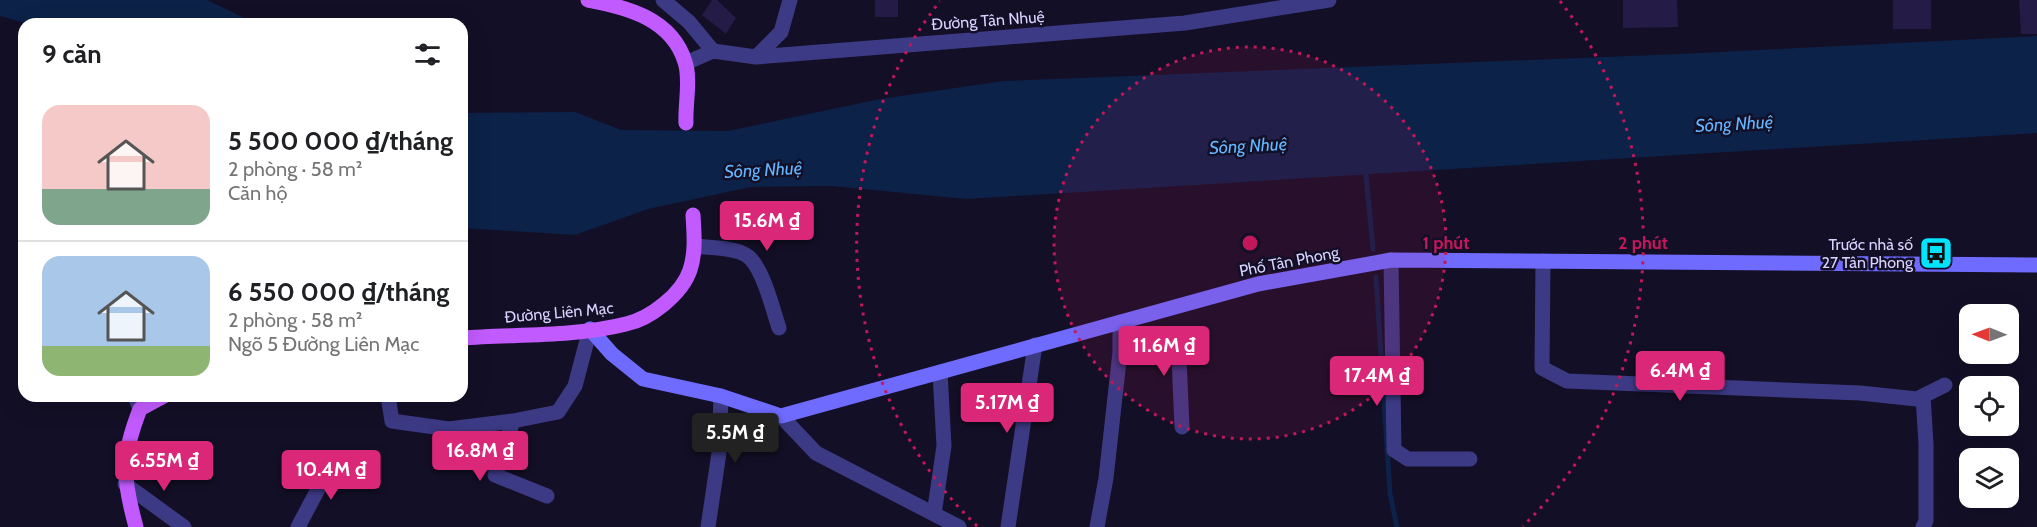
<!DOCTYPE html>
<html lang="vi">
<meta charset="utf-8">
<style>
:root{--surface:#fff;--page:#f6f6f6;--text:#202124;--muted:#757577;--line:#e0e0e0;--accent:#db2777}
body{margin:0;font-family:Cabin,sans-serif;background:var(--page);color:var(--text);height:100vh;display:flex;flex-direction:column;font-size:22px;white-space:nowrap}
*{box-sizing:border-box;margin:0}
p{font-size:20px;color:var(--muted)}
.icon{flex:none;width:33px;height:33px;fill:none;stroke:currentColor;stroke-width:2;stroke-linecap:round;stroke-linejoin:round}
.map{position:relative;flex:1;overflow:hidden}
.drawer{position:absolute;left:18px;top:18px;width:450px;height:384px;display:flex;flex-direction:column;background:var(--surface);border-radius:18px;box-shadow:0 6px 24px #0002}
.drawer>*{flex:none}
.needle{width:39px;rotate:271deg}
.buttons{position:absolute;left:1959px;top:304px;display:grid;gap:12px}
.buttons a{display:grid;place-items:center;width:60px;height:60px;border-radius:12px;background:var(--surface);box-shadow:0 6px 24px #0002;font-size:30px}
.price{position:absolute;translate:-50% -51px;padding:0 14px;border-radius:6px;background:var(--accent);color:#fff;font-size:20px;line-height:39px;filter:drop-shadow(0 2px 3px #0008)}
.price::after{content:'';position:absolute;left:50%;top:36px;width:18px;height:14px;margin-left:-9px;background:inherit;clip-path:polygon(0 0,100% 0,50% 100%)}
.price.active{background:#222;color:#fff}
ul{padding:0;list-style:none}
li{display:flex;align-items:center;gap:18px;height:150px;padding:0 24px}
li+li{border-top:2px solid var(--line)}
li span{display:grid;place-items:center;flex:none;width:168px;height:120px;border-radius:18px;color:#555}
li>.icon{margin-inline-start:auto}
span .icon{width:72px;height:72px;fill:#fffc;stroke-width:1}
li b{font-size:26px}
h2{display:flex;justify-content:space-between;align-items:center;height:72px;padding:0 24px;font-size:26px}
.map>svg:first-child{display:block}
.water{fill:#0c2248}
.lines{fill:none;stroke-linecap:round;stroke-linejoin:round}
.stream{stroke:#0c2248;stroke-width:5}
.building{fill:#241b47}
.street{stroke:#3d3a85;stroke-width:15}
.secondary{stroke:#6f6bff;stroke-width:15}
.primary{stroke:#c25bff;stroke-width:15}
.ring{fill:none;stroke:#c2185b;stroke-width:3;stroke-dasharray:3 6}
.labels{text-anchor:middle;stroke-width:5;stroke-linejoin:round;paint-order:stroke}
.street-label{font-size:16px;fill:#d9d4ff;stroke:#130f26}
.poi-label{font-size:16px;fill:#d9d4ff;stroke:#130f26;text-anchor:end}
.water-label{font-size:18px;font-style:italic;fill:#62b6ff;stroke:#130f26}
.centre{fill:#c2185b;stroke:#130f26;stroke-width:3}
.ring-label{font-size:18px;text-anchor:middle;font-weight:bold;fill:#c2185b;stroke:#130f26;stroke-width:5;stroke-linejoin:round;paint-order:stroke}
</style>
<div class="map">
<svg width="2037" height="527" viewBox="0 0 2037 527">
<rect width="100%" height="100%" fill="#130f26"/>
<!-- water -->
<path class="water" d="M0,0H207L257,24H28L0,16Z
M2037,36V133L966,199L832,186L751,187L648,209L575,235L462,228V113L575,112L621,130L728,131L880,99L1003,81L1679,54Z"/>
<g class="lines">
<!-- stream -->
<path class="stream" d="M1366,175L1373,249
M1376,277L1390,494L1397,527"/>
</g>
<!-- building -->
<path class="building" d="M712,0H717L736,18L726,34L702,15Z
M875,0H898V17H875Z
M1623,0H1677L1678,27L1623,28Z
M1893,0H1931V29H1893Z
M2019,0H2037V34H2021Z"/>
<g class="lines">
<!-- street -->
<path class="street" d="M663,0L689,22L713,51
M756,57L781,32L790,0
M686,63L713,51L756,57L1185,23L1329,0
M695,246C709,248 734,247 746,255C762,264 773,310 779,328
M1391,260L1394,450L1408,459H1470
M1543,261L1542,368L1567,381L1860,393L1917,399L1945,385
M1120,352L1179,358L1182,427
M135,396L140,409
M388,396L392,421L449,429L513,421L558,412L575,386L590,329
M1923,396L1926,444V521L1923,527
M781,416L816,453L959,527
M513,421L495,475L547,496
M125,484L184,527
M934,514L944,446L940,372
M298,527L334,459
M708,527L719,453L721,396
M1008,527L1035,345
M1097,527L1106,478L1120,352V322"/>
<!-- secondary -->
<path class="secondary" d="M590,329L612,354L643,379L721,396L781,416L1258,284L1391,260L2037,265"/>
<!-- primary -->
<path class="primary" d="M588,0C627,7 672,19 685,62C691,79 685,104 686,123
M462,338C516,334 574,337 626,324C650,319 682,294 690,270C696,252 694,233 693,215
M136,527C122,476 121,458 140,409L164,396"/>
</g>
<!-- distance rings -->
<circle cx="1250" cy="243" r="196" fill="#c2185b" fill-opacity=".12"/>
<g class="ring">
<circle cx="1250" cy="243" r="196"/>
<path d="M977 526A393 393 0 0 1 940 1M1560 1A393 393 0 0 1 1523 526"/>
</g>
<!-- icons -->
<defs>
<symbol id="bus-square" viewBox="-11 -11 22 22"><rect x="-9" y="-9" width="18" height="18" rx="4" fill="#00e5ff" stroke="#130f26"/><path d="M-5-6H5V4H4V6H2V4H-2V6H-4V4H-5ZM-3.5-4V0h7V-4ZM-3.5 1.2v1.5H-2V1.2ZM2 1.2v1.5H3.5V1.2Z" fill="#111"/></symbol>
</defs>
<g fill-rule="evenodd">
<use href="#bus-square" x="1917" y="234" width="38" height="38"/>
</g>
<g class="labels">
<!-- street labels -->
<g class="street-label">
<text transform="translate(988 20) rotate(-4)" y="6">Đường Tân Nhuệ</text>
<text transform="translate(1289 261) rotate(-11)" y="6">Phố Tân Phong</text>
<text transform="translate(559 312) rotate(-5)" y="6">Đường Liên Mạc</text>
</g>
<!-- poi labels -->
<g class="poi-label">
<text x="1913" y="250">Trước nhà số<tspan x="1913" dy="18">27 Tân Phong</tspan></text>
</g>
<!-- water labels -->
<g class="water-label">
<text transform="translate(1734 124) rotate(-3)" y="6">Sông Nhuệ</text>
<text transform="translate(1248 146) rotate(-3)" y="6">Sông Nhuệ</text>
<text transform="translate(763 170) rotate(-3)" y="6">Sông Nhuệ</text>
</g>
</g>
<circle cx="1250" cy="243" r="9" class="centre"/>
<g class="ring-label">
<text x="1446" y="249">1 phút</text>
<text x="1643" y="249">2 phút</text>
</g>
</svg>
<div class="buttons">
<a><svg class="needle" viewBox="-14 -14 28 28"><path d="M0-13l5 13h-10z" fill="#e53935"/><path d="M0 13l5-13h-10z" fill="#757577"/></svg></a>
<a><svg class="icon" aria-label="locate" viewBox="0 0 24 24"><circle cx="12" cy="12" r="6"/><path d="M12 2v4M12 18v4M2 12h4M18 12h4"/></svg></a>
<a><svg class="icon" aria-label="layers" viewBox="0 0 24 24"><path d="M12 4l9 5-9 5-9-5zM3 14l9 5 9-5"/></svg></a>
</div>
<b class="price" style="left:767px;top:252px">15.6M ₫</b>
<b class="price" style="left:1164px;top:377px">11.6M ₫</b>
<b class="price" style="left:1680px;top:402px">6.4M ₫</b>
<b class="price" style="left:1377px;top:407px">17.4M ₫</b>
<b class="price" style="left:1007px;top:434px">5.17M ₫</b>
<b class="price active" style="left:735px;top:464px">5.5M ₫</b>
<b class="price" style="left:480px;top:482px">16.8M ₫</b>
<b class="price" style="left:164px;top:492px">6.55M ₫</b>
<b class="price" style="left:331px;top:501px">10.4M ₫</b>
<section class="drawer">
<h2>9 căn<svg class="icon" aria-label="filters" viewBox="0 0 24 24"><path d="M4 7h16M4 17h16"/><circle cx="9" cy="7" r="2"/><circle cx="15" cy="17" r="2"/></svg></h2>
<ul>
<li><span style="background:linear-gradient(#f6c9c9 70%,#7fa58c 0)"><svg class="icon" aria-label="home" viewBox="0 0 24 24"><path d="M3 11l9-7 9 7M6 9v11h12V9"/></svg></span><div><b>5 500 000 ₫/tháng</b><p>2 phòng · 58 m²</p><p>Căn hộ</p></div></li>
<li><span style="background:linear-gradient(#a9c7e8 75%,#8fb573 0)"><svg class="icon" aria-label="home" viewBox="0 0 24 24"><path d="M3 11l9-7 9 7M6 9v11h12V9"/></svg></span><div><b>6 550 000 ₫/tháng</b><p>2 phòng · 58 m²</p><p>Ngõ 5 Đường Liên Mạc</p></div></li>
</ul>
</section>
</div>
